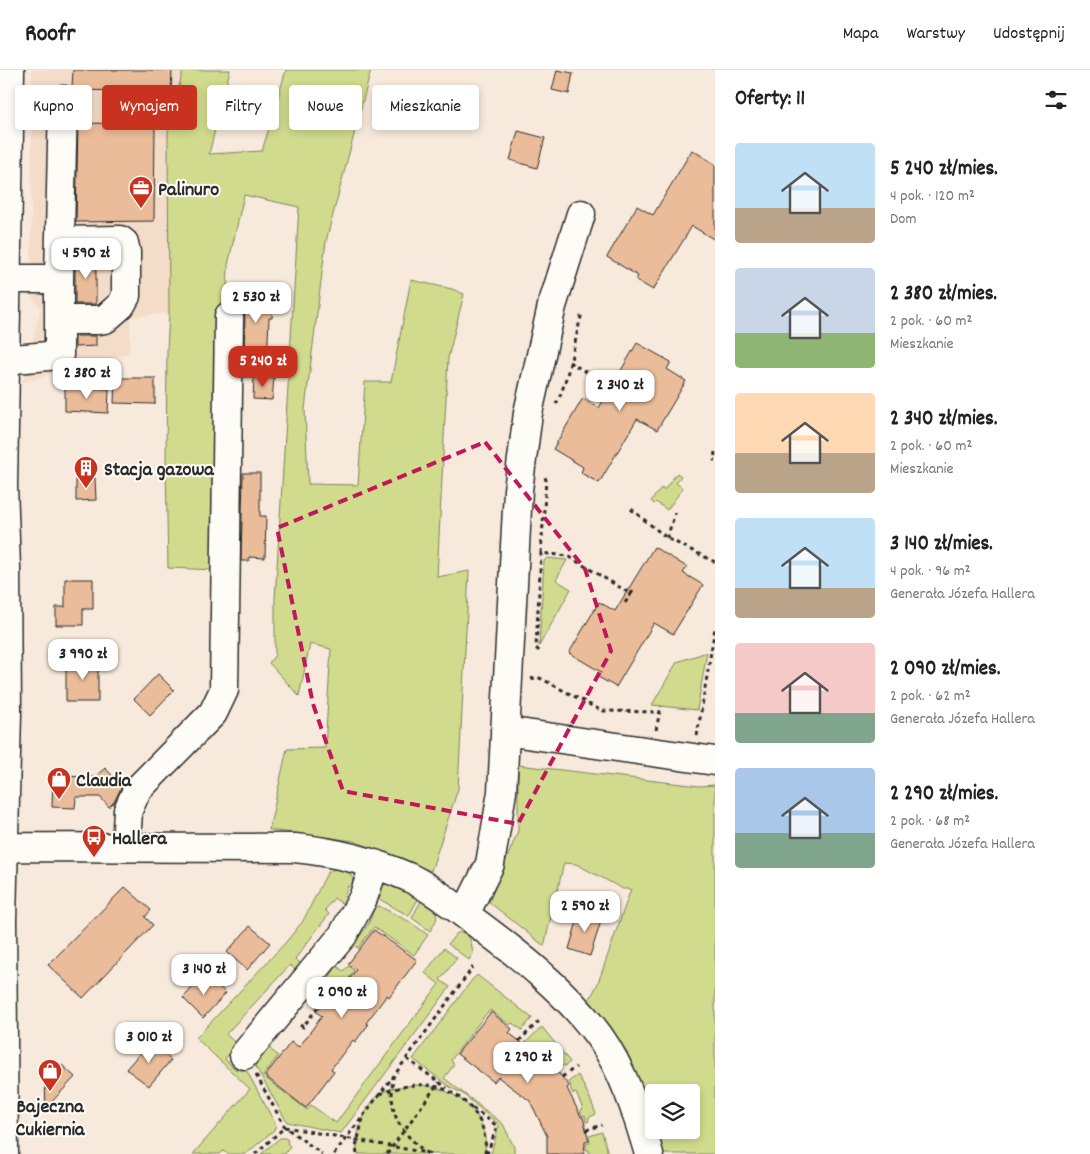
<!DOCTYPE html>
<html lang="pl">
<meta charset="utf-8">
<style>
:root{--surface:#fff;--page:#f6f6f6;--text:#222;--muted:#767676;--line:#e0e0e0;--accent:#c8321e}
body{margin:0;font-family:Dekko,sans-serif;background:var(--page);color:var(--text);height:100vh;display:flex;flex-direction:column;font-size:19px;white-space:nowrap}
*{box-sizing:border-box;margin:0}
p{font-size:16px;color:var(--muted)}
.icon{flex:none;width:28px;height:28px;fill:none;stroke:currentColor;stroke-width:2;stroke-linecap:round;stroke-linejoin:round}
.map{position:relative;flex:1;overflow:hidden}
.details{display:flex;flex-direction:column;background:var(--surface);width:375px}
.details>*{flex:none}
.hud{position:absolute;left:15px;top:15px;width:475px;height:45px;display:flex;gap:10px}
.tools{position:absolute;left:645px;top:1014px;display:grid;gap:10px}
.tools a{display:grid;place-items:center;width:55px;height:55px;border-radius:5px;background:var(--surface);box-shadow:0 2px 8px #0003;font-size:25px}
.price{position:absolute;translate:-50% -42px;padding:0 11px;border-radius:10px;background:#fff;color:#222;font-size:16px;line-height:32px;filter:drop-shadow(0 1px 2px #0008)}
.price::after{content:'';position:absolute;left:50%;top:30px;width:15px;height:11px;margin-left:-8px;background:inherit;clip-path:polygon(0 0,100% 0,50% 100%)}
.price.active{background:var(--accent);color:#fff}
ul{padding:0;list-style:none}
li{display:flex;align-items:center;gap:15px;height:125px;padding:0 20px}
li span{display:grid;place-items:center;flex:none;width:140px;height:100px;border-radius:5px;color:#555}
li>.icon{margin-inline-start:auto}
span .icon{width:60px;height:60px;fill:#fffc;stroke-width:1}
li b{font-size:21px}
h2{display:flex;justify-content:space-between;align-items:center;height:60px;padding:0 20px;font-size:21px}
.pill{padding:0 18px;border-radius:5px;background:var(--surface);box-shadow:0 2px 8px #0003;font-size:18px;line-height:45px}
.pill.active{background:var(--accent);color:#fff}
header{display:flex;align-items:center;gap:30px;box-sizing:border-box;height:70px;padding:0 25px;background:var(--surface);border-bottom:1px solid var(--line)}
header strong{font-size:24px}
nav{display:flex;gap:28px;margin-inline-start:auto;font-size:18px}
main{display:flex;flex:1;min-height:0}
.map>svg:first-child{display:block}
.built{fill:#f3dcc8}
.green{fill:#d0db8e;stroke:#7e835c}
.building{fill:#eabc9a;stroke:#2b2b2b}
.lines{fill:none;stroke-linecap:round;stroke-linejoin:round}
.minor-casing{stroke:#2b2b2b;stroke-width:31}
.path{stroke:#2b2b2b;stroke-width:3;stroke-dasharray:4 4;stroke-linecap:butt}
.minor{stroke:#fdfcf7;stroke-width:28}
.marked{fill:none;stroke:#c2185b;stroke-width:4;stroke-dasharray:10 6;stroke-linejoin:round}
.labels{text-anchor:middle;stroke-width:4;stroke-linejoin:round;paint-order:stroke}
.poi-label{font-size:20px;font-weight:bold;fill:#2b2b2b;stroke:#fdfcf7;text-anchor:start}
</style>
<header>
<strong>Roofr</strong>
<nav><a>Mapa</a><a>Warstwy</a><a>Udostępnij</a></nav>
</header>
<main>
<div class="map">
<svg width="715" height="1084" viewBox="0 0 715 1084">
<rect width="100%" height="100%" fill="#f7e9db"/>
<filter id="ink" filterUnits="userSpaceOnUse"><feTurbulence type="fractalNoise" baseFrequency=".02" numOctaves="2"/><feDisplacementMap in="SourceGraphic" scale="10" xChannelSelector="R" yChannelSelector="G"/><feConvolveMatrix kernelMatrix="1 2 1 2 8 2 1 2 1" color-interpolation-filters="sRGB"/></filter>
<g filter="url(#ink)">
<!-- built -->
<path class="built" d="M32,0H183L168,62L169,243L130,247V283L23,312L41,238L31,227Z"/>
<!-- green -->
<path class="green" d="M183,0H230L209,84L262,81L286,0H371L326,171L305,339L308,414L358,415L365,312H391L411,210L452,219L464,224L448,288L437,507L469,501L458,719L431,801L354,771L269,760L287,679L325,678L331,579L310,574L299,626L269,593L275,585V529L299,137L244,125L228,195L217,500L168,498L166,394L167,281L169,243L168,62Z
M677,403L681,406L676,413L683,418L667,440L656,432L654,434L651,431L661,418L664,420Z
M547,488L567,490L556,510L571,519L539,576L544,491Z
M707,582L697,640L652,635L677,592Z
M518,695L699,716L715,715V1084H660L655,1060H691V1022H654V1055C641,1010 619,967 589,931L598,913L631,819H623L576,794L564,793L544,876L489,832L518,761Z
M335,799C344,800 350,801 353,809L351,817L348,816L344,827L347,828L344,835L334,828L325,840L329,844L295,889L305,897L300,904L290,895L226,964L234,972L235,976L225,989L236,1000L243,994L276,1055L274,1060L246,1084H228L223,1081L220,1084H193L250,1019L196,968L286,872L303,851L327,803Z
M389,813L419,827L409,846L374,826L379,817Z
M422,829C437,840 442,844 430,861L412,848Z
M379,836L410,852L428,865L414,885L374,857L358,878L353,875L368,855L375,837Z
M460,862C472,864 471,874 473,884L469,890L448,874L456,864Z
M444,878L457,888L440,910L450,917L341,1063L287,1052L253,992L267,976L278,986L263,1006L307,1040L311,1035L336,1053L439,914L425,903Z
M337,896L343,901L349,896L354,901L333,929L323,922L321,923L320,921Z
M477,905L532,948L522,960L512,953L510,955L490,940L485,945L451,990L454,995L444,1008L503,1054L514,1077V1084H491L499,1055L463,1024L450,1017L413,989L472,910Z
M542,957L570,992L565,996L563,995L558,999L554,995L551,997L546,992L549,990L532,977L529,980L524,974Z
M578,1005L589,1026L596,1044L588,1048L589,1051L586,1052L585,1045L582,1046L580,1041L583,1039L576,1023L573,1024L570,1017L571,1016L568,1012Z
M421,1015C458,1019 490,1044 485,1084H357C354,1066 365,1035 380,1024C390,1016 408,1016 421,1015Z
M602,1062L608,1084H589V1080H586V1074L590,1073L589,1066Z
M280,1068H285L288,1070L287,1073L290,1076L285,1084H261Z"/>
<!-- building -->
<path class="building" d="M73,0H172L171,22L75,20L72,17Z
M557,0L573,3L569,24L552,20Z
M78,53L155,54L154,151L76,152Z
M518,61L545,68L537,98L510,90Z
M692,80L715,94V170L692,156L653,220L636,210L638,206L607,187L637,136L653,145Z
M75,187H96V234H75Z
M256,216L268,228L273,229L272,248H269L267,292L245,291L246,284H244L245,246L243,239L239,234V230H241V221L250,222Z
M75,266H96V276L75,277Z
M637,273L671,292L667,299L686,311L657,360L637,349L599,413L581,403L583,397L553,379L583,328L599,338Z
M254,306L274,308L272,330L253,329Z
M115,308H155V334L114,333Z
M65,317L109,319L108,343L65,341Z
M243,403H260V446H266L265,488L249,487V491H241Z
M76,408H95L96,430L76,431Z
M654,477L687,497L683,503L703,515L673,564L654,553L616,617L598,607L601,602L569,583L599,532L615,541Z
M65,509H93V539H83V555H56V537H65Z
M82,587H98V632H66V594H82Z
M158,604L174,620L150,645L134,629Z
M105,698L122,716L114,732L109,737L100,727H76L75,738L52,737L53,706L95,707Z
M125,817L151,840L145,847L153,855L83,928L48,895Z
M580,841L602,848L590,886L569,879Z
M250,856L270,873L247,900L227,882Z
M374,860L417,890L389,927L387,925L366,953L368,955L355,972L353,970L331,999L334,1001L306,1038L265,1006L291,972L299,977L322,946L316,942L327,927L333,932L356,900L348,894Z
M205,904L226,923L203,948L183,928Z
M491,942L512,959L509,963L522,973L520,975L551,1000L554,997L569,1016L567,1018L581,1047H583L589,1071L585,1072L584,1084H547V1066L530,1031L498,1007L494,1012L457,984Z
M150,972L171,990L149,1016L126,999Z
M62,995L75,1007L46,1038L45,1013Z"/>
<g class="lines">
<defs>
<path id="minor" d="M5,209H59
M59,250H99L105,249L121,235L126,226V182L124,173L120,170L60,171
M4,290L59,285V209L63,30
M505,661L715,691
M126,776L128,740L137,720L213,643L224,620L229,246
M0,777L295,778C335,782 372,791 408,807C431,818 451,834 471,849C517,883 565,920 599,966C624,1001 637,1043 649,1084
M465,844L490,794L502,722L518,420L528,343L552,236L581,144
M244,985L343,865L363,828L375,794
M4,1084L2,851L7,643L6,497L3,415L10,0"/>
</defs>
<!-- minor casing -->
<use href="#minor" class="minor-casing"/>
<!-- path -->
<path class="path" d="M569,292L617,320
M609,329L614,319
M556,334C568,313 575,268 582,243
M715,382L714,390H715
M631,439L667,468L715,492
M667,468L675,443
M541,483L546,410L545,407
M625,533L631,524
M539,581L536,578L541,483L568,486L631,524L632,522L634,524
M531,609L537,607L544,610L596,638L604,641L659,642
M656,660L661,636
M697,666L715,558
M300,955L303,957L323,930
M519,971L539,951
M407,989L447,1018
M256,1005L285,1057L322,1084
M562,1007L576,997
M380,1024C413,1011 443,1009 470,1037C482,1050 487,1066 485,1084
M473,1038L497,1056L487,1084
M586,1060L602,1055
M255,1084L285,1057L433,1084
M334,1084L392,1008
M357,1084L356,1077L363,1048
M387,1084L439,1012
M428,1084C398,1060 389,1046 393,1007L473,897"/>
<!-- minor -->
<use href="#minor" class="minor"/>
</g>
</g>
<!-- marked area -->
<path class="marked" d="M485,372L585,499L611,581L518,754L343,721L313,634L277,458Z"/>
<!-- icons -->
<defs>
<symbol id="office-pin" viewBox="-11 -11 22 30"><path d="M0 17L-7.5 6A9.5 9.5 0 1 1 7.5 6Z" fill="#c8321e" stroke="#fdfcf7"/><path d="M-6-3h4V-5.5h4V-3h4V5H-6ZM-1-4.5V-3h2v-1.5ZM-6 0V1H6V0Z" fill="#fff"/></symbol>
<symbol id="building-pin" viewBox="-11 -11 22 30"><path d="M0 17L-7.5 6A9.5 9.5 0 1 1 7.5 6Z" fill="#c8321e" stroke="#fdfcf7"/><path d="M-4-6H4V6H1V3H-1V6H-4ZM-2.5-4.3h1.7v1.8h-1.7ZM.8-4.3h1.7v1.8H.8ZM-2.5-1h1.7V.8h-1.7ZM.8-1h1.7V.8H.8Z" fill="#fff"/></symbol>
<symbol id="shop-pin" viewBox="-11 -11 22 30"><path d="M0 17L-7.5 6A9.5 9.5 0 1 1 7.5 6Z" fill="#c8321e" stroke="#fdfcf7"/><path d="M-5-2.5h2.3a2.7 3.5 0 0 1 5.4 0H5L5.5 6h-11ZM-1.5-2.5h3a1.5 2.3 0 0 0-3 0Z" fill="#fff"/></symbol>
<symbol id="bus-pin" viewBox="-11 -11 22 30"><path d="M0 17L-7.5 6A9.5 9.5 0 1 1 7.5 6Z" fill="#c8321e" stroke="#fdfcf7"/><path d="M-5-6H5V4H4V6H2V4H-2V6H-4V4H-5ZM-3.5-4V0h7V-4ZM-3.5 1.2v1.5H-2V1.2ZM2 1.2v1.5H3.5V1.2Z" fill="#fff"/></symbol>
</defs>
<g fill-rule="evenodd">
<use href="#office-pin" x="127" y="104" width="28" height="38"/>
<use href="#building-pin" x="72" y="384" width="28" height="38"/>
<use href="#shop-pin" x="45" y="695" width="28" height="38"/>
<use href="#bus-pin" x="80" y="753" width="28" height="38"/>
<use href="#shop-pin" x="36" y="987" width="28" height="38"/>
</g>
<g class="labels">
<!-- poi labels -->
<g class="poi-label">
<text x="158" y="125">Palinuro</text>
<text x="104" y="405">Stacja gazowa</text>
<text x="76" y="716">Claudia</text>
<text x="112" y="774">Hallera</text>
<text x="50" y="1042" text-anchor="middle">Bajeczna<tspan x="50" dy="23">Cukiernia</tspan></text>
</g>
</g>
</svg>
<div class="tools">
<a><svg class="icon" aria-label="layers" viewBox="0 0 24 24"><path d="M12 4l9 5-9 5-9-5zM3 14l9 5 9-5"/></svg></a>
</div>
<b class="price" style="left:86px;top:210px">4 590 zł</b>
<b class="price" style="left:256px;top:254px">2 530 zł</b>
<b class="price active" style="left:263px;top:318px">5 240 zł</b>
<b class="price" style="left:87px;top:330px">2 380 zł</b>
<b class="price" style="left:620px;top:342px">2 340 zł</b>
<b class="price" style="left:83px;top:611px">3 990 zł</b>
<b class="price" style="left:585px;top:863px">2 590 zł</b>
<b class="price" style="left:204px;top:926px">3 140 zł</b>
<b class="price" style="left:342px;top:949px">2 090 zł</b>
<b class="price" style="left:149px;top:994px">3 010 zł</b>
<b class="price" style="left:528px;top:1014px">2 290 zł</b>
<div class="hud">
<a class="pill">Kupno</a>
<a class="pill active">Wynajem</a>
<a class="pill">Filtry</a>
<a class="pill">Nowe</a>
<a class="pill">Mieszkanie</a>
</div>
</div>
<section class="details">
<h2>Oferty: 11<svg class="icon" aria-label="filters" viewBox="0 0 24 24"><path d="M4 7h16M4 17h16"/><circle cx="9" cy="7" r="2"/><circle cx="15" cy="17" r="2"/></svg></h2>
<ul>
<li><span style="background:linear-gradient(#bfe0f5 65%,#b9a48a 0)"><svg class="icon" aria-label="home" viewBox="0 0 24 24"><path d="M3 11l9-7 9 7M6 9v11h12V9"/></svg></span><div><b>5 240 zł/mies.</b><p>4 pok. · 120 m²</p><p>Dom</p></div></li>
<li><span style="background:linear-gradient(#c9d6e8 65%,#8fb573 0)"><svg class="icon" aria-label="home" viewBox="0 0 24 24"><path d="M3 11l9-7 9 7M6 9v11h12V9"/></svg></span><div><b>2 380 zł/mies.</b><p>2 pok. · 60 m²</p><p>Mieszkanie</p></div></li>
<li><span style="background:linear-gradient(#ffd9b3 60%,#b9a48a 0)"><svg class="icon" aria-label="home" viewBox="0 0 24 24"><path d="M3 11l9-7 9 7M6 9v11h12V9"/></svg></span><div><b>2 340 zł/mies.</b><p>2 pok. · 60 m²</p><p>Mieszkanie</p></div></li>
<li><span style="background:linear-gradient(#bfe0f5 70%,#b9a48a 0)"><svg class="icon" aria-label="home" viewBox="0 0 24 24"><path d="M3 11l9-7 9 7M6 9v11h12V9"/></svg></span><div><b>3 140 zł/mies.</b><p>4 pok. · 96 m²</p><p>Generała Józefa Hallera</p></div></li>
<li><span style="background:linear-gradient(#f6c9c9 70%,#7fa58c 0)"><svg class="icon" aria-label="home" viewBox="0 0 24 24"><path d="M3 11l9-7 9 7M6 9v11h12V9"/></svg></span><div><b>2 090 zł/mies.</b><p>2 pok. · 62 m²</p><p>Generała Józefa Hallera</p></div></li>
<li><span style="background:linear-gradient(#a9c7e8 65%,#7fa58c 0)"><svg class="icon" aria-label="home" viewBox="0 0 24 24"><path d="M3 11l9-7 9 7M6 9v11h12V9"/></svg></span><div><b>2 290 zł/mies.</b><p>2 pok. · 68 m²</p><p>Generała Józefa Hallera</p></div></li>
</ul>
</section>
</main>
